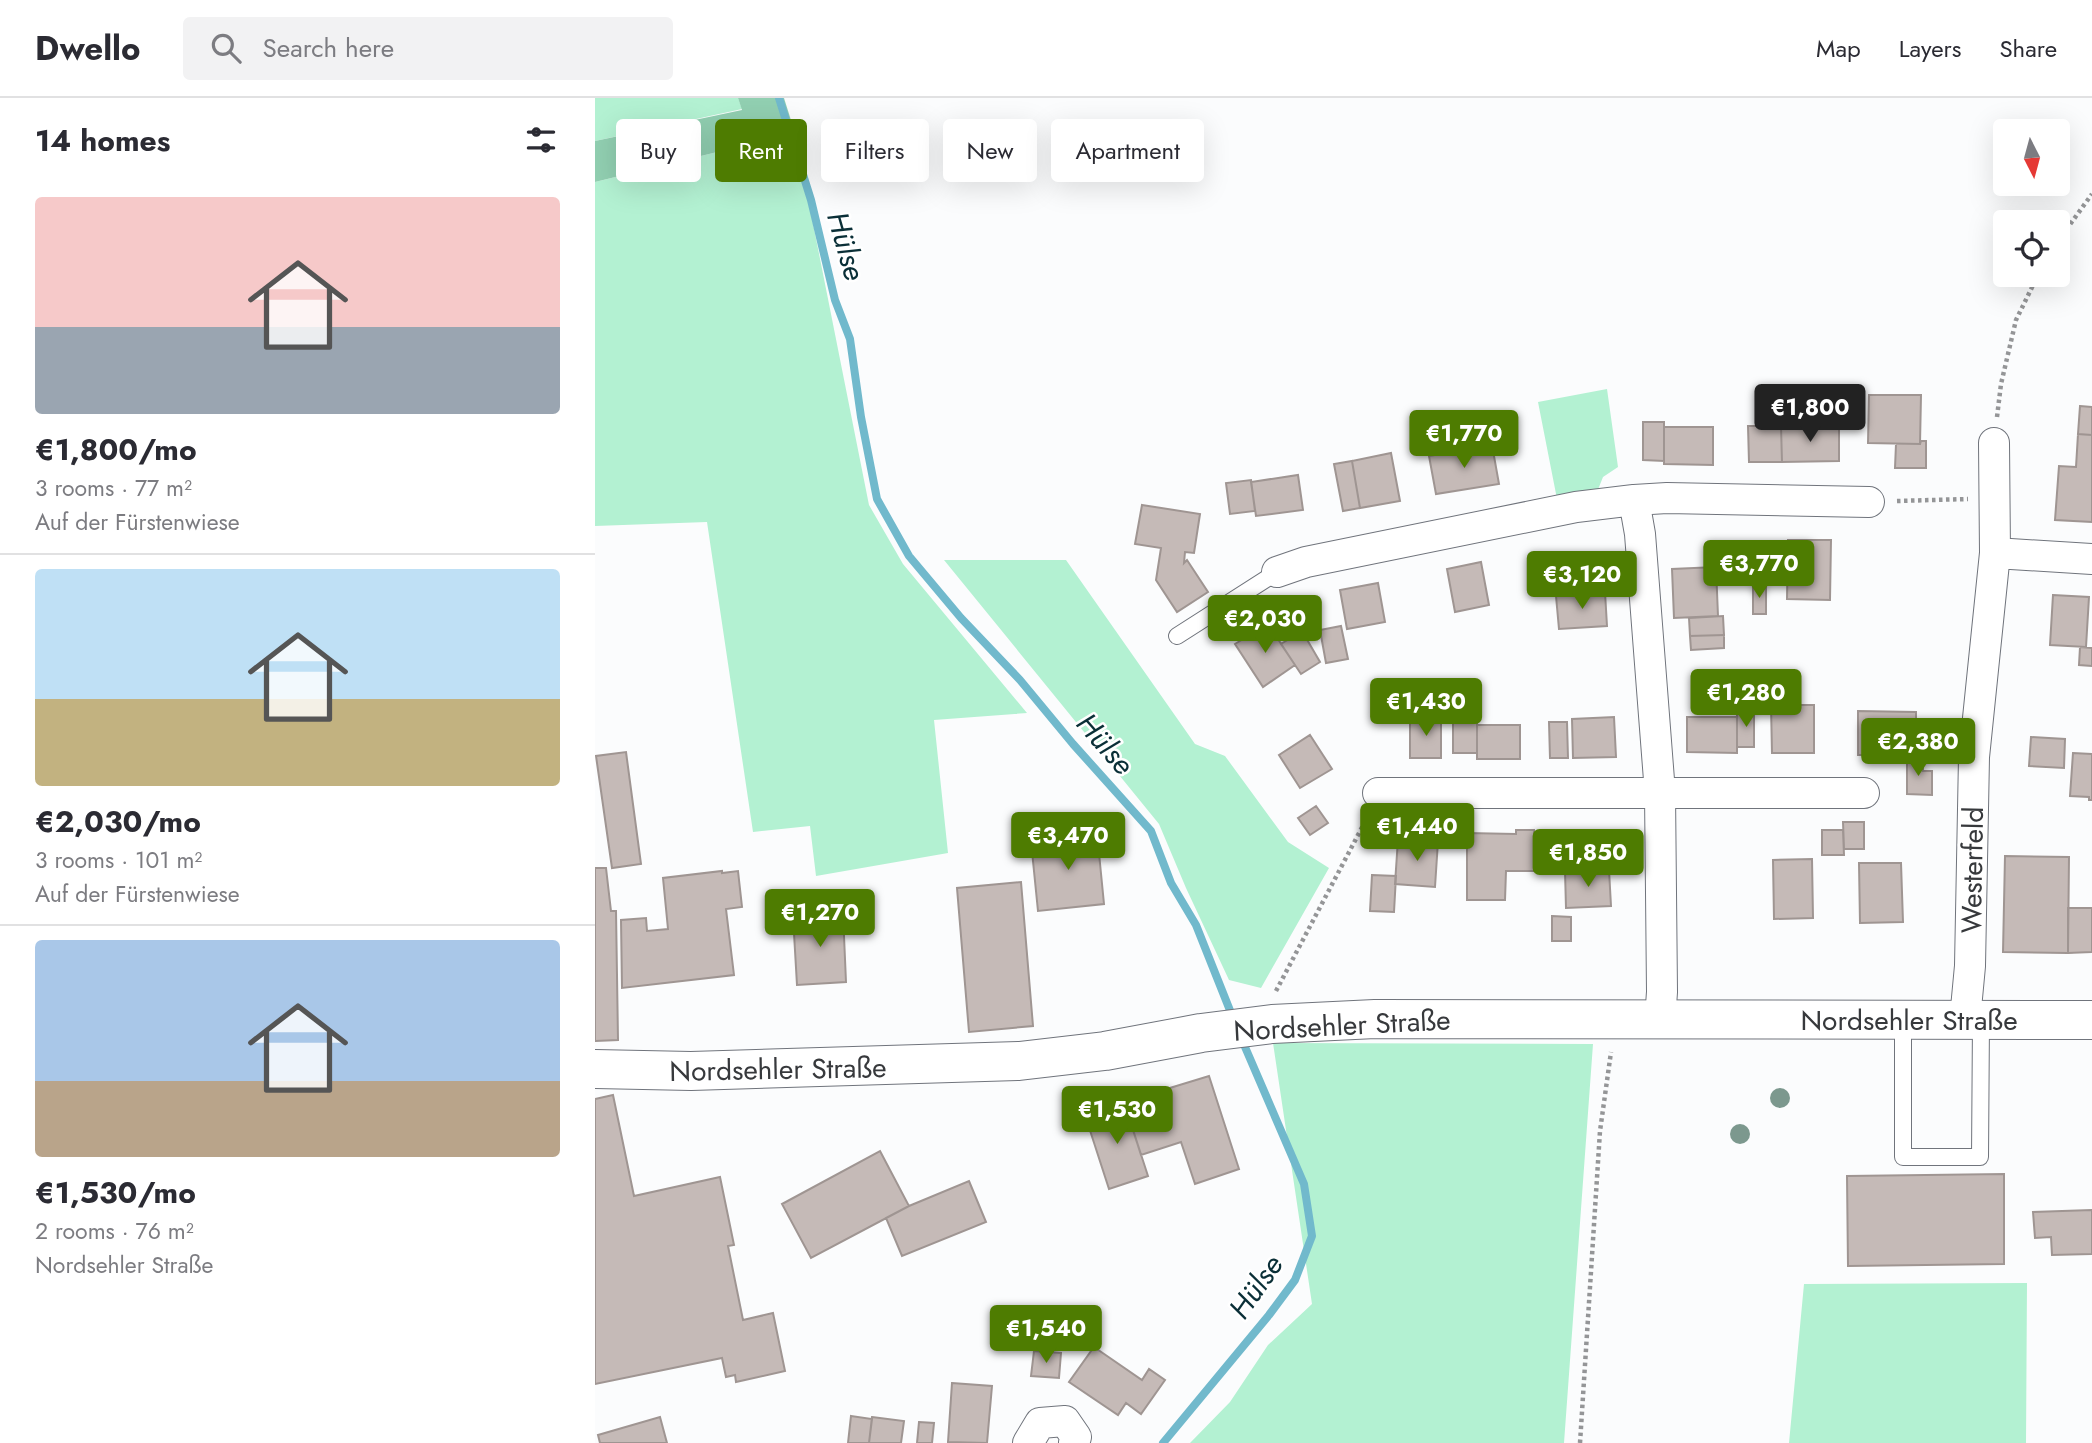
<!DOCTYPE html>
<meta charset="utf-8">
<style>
:root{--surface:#fff;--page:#f2f2f3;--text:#2b2b33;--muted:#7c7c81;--line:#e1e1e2;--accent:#4e7c01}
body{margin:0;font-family:Jost,sans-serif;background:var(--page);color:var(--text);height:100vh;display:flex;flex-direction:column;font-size:26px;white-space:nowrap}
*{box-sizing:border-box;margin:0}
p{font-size:23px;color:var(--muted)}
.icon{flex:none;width:38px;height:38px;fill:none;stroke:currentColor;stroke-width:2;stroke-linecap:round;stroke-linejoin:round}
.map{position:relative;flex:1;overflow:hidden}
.sheet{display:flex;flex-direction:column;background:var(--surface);width:595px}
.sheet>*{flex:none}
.banner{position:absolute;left:21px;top:21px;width:665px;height:63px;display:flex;gap:14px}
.needle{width:46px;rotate:174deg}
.fabs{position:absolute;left:1398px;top:21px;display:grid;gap:14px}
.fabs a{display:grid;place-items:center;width:77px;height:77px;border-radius:7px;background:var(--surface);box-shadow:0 7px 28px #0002;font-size:35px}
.price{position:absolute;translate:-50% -60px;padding:0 16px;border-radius:7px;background:var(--accent);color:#fff;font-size:23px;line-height:46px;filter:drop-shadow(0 2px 4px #0008)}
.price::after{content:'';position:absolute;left:50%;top:42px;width:21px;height:16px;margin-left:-10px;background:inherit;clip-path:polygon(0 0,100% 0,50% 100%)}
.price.on{background:#222;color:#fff}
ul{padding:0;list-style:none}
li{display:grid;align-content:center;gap:14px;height:371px;padding:0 35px}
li+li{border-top:2px solid var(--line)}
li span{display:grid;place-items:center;height:217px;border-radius:7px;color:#555}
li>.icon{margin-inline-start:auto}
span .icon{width:126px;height:126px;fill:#fffc;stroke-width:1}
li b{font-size:30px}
h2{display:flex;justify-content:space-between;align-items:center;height:84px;padding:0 35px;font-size:30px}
.chip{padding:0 24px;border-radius:7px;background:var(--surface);box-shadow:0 7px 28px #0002;font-size:24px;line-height:63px}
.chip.on{background:var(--accent);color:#fff}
header{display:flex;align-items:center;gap:42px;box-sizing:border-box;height:98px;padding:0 35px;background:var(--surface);border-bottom:2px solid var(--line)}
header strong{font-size:33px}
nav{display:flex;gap:38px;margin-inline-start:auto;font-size:24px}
.search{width:490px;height:63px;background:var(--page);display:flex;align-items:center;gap:18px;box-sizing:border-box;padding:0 24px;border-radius:7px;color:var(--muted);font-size:26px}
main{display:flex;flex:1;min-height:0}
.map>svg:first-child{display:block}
.green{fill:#b3f1d2}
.forest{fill:#91cfb1}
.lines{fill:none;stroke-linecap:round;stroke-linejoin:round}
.stream{stroke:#71b9cc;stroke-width:8}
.building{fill:#c5bab7;stroke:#9f9592;stroke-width:2}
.lane-casing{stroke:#70747c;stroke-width:18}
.street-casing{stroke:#70747c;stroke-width:32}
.secondary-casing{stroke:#70747c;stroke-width:40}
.path{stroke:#949597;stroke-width:4.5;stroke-dasharray:3.5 3.5;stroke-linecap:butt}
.lane{stroke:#fff;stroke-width:16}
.street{stroke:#fff;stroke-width:30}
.secondary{stroke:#fff;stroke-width:38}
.tree{fill:#7c988e}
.labels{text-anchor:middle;stroke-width:5;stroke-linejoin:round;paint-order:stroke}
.street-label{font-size:28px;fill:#37393c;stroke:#fff}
.water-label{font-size:30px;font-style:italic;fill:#0a2f37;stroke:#fff}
</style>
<header>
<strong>Dwello</strong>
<div class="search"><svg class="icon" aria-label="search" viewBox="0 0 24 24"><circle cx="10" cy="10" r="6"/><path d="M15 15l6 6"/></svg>Search here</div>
<nav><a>Map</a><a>Layers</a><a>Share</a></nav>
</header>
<main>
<section class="sheet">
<h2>14 homes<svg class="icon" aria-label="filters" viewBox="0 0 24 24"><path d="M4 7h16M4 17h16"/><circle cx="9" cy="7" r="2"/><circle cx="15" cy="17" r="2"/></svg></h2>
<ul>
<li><span style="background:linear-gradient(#f6c9c9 60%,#9aa5b1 0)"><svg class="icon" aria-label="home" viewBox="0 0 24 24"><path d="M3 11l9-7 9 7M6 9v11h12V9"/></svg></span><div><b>€1,800/mo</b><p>3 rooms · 77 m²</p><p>Auf der Fürstenwiese</p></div></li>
<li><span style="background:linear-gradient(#bfe0f5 60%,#c2b280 0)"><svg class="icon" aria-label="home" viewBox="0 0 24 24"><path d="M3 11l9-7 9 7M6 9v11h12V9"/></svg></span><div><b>€2,030/mo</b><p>3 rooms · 101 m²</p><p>Auf der Fürstenwiese</p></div></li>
<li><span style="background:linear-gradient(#a9c7e8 65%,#b9a48a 0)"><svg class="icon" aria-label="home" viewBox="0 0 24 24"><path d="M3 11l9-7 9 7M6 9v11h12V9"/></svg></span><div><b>€1,530/mo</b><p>2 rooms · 76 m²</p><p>Nordsehler Straße</p></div></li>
</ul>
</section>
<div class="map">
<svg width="1497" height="1345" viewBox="0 0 1497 1345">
<rect width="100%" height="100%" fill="#fbfcfd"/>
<!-- green -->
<path class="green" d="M0,0H143L147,11L0,43Z
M200,35L274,407L308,466L432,615L339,622L353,755L221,778L215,728L158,734L112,424L0,428V84Z
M1012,291L1023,369L1008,379L1002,394L962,401L943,304Z
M349,462H471L600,646L630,658L693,744L734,770L666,890L634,882L591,790L564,726Z
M678,945L998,946L969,1345H595L635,1304L673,1247L717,1206Z
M1432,1185L1431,1345H1194L1209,1186Z"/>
<!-- forest -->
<path class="forest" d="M143,0H189L200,35L0,84V43L147,12Z"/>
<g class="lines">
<!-- stream -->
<path class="stream" d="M184,0L216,102L240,202L255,241L266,319L282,401L314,458L366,520L425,582L478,646L556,733L576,785L601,827L638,920
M568,1345L674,1217L700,1182L717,1138L709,1086L647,942"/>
</g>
<!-- building -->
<path class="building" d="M1274,297H1326L1325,346L1273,345Z
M1485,308L1497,309V337L1483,336Z
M1048,324H1069V363L1048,362Z
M1153,328H1186L1187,364H1154Z
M1186,328H1244V363L1187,364Z
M1069,329H1118V367L1069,366Z
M903,330L905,345L872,351L870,335Z
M1483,336L1497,337V424L1460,422L1464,368L1481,369Z
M1326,343H1331V370H1300L1301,346H1325Z
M897,347L904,386L841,396L834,358Z
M796,355L805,403L765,410L757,363Z
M757,363L765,410L748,413L739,366Z
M703,377L708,412L661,418L656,384Z
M656,382L660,413L635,416L631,385Z
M547,407L605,416L599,455L590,454L589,465L592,462L613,494L582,514L561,482L566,450L540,446Z
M1193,442H1236L1235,502L1192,501Z
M886,464L894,507L860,514L852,471Z
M1121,469L1123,518L1079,520L1077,471Z
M783,485L790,524L752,531L745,492Z
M1158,488H1171V516H1158Z
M1010,494L1012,528L964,531L961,498Z
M1458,497L1494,499L1491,549L1455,547Z
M1128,518L1129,537L1095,538L1094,520Z
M673,526L700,567L668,589L640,546Z
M746,528L753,561L731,565L725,532Z
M707,533L725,564L706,576L686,546Z
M1129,537V550L1096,552L1095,538Z
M1485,549L1497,550V568L1484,567Z
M1176,607H1219V655H1177Z
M1263,613L1321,614V657H1263Z
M1142,614H1159V649H1142Z
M1019,619L1021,659L978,660L977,621Z
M1092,619H1142V655L1092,654Z
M846,620V660H815V621Z
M858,623H882V655H858Z
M954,624H972L973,660H955Z
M882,627H925V661H882Z
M715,637L737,671L705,690L684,657Z
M1436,639L1470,641L1469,670L1434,668Z
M31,654L46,766L17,770L1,658Z
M1478,655L1497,656V702H1494V699L1475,698Z
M1312,660H1328V673H1337V697L1312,696Z
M721,708L733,725L715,737L703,720Z
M1248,724H1269V751H1249Z
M921,732H939V773H911L910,802H872V735L921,736Z
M1227,732H1248L1249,757H1227Z
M502,735L509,806L443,813L436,743Z
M803,741L843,743L840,789L800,786Z
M1410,758L1474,759L1473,855L1408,854Z
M1217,761L1218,820L1179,821L1178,762Z
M1264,765H1306L1308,824L1265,825Z
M0,770H11L16,813H21L23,942L0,943Z
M1014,772L1016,808L971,810L970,773Z
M127,773V775L143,773L147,809L131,811L139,877L27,890L26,822L51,820L52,833L73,831L68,780Z
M777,777L801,778L799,814L775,813Z
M426,784L438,928L374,934L362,790Z
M1473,810H1497V854L1473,855Z
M248,815L251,884L202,887L198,818Z
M957,818L976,819V843H957Z
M614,978L644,1071L600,1086L586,1044L546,1057L529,1004Z
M18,997L39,1098L125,1079L139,1147L133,1148L148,1222L178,1215L190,1273L141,1284L140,1277L131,1279L127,1260L0,1286V1001Z
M529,1004L553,1078L514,1091L490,1017Z
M285,1053L314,1108L216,1160L187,1106Z
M1409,1076V1166L1253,1168L1252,1078Z
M374,1083L391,1124L307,1158L291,1120L314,1108Z
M1497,1112V1156L1457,1157L1456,1139L1440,1140L1438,1114Z
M499,1249L547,1282L554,1271L570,1282L546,1316L531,1305L523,1317L474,1284Z
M439,1253L466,1255L464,1280L436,1278Z
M357,1285L397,1288L392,1345L353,1344Z
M256,1318L277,1321L274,1345H253Z
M65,1319L72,1345H5L3,1337Z
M277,1319L309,1323L306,1345H274Z
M324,1324L339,1325L337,1345H322Z"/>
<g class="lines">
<defs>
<path id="lane" d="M582,538L682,474
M1308,921V1059H1385L1386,922"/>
<path id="street" d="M1039,402L1072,400L1274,404
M1400,455L1497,461
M682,474L711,464L981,409L1039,402L1045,436L1065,695L1067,894L1065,922
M783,695H1269
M1370,921L1375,868L1379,659L1400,455L1399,345
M433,1345L445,1325L470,1323L481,1339L479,1345"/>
<path id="secondary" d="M0,971L96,973L424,963L510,953L606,935L677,926L780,921L1497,922"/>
</defs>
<!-- lane casing -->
<use href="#lane" class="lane-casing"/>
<!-- street casing -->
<use href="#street" class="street-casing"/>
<!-- secondary casing -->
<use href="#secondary" class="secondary-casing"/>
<!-- path -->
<path class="path" d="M1463,143L1497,96
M1402,319L1406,286L1421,222L1443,177
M1302,403L1373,401
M681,893L773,718
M985,1345L1005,1033L1016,954"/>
<!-- lane -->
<use href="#lane" class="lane"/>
<!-- street -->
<use href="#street" class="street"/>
<!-- secondary -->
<use href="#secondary" class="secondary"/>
</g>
<!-- trees -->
<g class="tree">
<circle cx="1185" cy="1000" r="10"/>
<circle cx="1145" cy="1036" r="10"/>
</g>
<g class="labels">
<!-- street labels -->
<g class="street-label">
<text transform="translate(1377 772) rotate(-89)" y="10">Westerfeld</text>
<text x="1314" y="932">Nordsehler Straße</text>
<text transform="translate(747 927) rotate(-3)" y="10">Nordsehler Straße</text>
<text transform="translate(183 971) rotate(-1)" y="10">Nordsehler Straße</text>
</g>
<!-- water labels -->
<g class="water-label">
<text transform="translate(251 148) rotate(74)" y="10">Hülse</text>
<text transform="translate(510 646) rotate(49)" y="10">Hülse</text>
<text transform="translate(661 1189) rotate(-55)" y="10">Hülse</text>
</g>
</g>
</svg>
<div class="fabs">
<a><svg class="needle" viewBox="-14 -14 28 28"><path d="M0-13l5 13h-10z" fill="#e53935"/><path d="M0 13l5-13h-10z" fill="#7c7c81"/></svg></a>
<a><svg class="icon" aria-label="locate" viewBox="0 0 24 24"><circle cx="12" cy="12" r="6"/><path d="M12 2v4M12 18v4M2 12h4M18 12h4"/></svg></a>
</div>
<b class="price on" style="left:1215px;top:346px">€1,800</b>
<b class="price" style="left:869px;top:372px">€1,770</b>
<b class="price" style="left:1164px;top:502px">€3,770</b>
<b class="price" style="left:987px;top:513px">€3,120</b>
<b class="price" style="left:670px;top:557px">€2,030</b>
<b class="price" style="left:1151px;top:631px">€1,280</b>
<b class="price" style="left:831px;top:640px">€1,430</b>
<b class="price" style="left:1323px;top:680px">€2,380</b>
<b class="price" style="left:822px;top:765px">€1,440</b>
<b class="price" style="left:473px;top:774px">€3,470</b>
<b class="price" style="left:993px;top:791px">€1,850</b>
<b class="price" style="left:225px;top:851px">€1,270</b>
<b class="price" style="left:522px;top:1048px">€1,530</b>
<b class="price" style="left:451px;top:1267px">€1,540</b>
<div class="banner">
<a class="chip">Buy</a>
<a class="chip on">Rent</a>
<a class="chip">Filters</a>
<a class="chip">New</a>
<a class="chip">Apartment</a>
</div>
</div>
</main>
